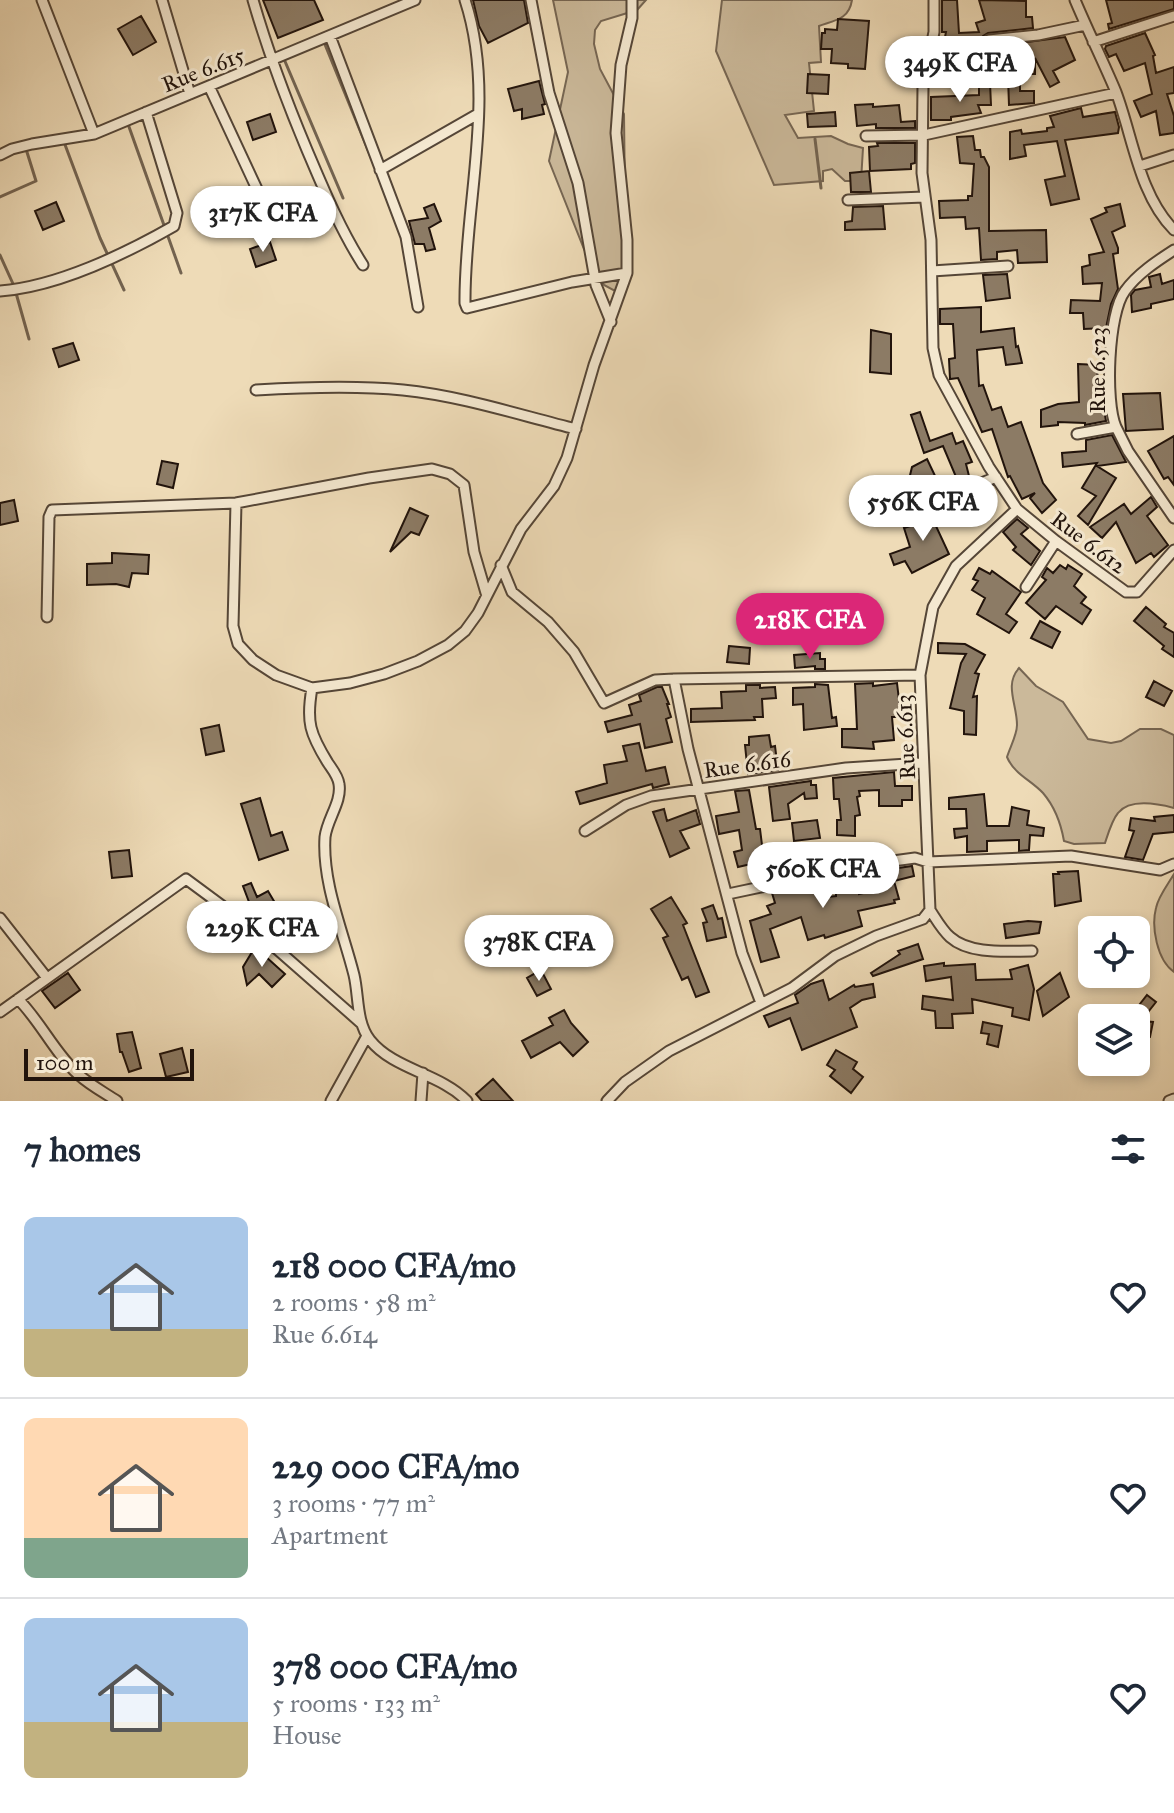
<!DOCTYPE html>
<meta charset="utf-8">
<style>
:root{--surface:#fff;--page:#f2f2f3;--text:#1f2937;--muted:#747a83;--line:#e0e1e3;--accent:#db2777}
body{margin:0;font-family:"IM FELL Great Primer",serif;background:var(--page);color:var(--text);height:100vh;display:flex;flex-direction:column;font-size:30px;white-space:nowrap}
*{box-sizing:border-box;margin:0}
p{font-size:26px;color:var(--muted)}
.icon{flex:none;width:44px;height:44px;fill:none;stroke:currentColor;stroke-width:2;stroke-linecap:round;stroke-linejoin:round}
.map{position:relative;height:1101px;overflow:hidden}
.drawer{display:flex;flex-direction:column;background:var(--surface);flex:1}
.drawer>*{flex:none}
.buttons{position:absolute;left:1078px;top:916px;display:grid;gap:16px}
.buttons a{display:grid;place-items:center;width:72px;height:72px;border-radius:12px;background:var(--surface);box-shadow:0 4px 12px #0003;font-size:40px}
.scale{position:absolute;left:24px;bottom:20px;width:170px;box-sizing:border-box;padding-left:8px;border:4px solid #22140c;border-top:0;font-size:22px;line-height:28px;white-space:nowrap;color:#22140c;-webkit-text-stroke:6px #f4e8d0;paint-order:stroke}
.price{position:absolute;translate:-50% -68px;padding:0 18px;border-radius:28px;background:#fff;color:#222;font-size:26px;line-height:52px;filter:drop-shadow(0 2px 4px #0008)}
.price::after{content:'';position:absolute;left:50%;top:48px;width:24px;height:18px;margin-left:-12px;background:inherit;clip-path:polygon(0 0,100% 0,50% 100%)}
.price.selected{background:var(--accent);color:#fff}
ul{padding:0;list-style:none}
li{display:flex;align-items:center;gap:24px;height:200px;padding:0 24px}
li+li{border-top:2px solid var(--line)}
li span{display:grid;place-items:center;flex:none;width:224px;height:160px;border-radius:12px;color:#555}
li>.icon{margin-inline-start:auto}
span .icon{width:96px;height:96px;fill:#fffc;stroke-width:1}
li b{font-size:34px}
h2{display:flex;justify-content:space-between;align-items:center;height:96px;padding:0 24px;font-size:34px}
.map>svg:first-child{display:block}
.green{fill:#cbb99a;stroke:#766653;stroke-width:2}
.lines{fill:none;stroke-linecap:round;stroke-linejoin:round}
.stream{stroke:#736350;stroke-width:3}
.building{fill:#8c7b65;stroke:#22140c;stroke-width:2}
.minor-casing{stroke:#554637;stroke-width:13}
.minor{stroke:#f4e8d0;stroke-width:9}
.labels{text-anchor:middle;stroke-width:6;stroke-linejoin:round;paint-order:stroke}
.street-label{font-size:22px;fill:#22140c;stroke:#f4e8d0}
</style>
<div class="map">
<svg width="1174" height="1101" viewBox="0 0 1174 1101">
<rect width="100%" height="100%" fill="#eedbb7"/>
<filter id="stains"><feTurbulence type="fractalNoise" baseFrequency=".0025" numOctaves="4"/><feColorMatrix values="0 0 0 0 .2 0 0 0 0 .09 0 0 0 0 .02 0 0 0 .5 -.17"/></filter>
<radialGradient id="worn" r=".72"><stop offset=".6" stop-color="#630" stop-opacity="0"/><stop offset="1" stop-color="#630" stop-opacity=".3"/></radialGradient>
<!-- green -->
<path class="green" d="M553,0H646L637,10L601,21L595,30L594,44L600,69L624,114L626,288L615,291L604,285L584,249L549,161L568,72Z
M722,0H852C849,19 836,20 819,26L821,62L809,63L814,111L785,115L798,138L831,136L848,144L863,148L861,181H845L832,169L823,171V181L774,185L716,51Z
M1019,668L1036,686L1063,702L1088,739L1111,743L1121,741L1140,729H1161L1174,735V808C1159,804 1130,798 1118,813C1112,820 1108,834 1105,843L1074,844L1064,841C1061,824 1055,807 1043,793C1031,780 1014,774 1007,757C1010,747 1017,735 1017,725C1017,704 1004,685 1019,668Z
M1174,874V972C1157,960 1151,927 1156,908C1158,897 1168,884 1174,874Z"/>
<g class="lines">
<!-- stream -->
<path class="stream" d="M324,42L377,172
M284,59L343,198
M128,124L181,273
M815,139L821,188
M64,142L100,238L124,290
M0,197L36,181L26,149
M0,255L14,286
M16,293L29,339"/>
</g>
<!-- building -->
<path class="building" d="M263,0H314L323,20L278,38Z
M473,0H524L528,23L488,43L479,26Z
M942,0H957L959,33L979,32L976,23L985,20L979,0L1026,1V17H1032L1033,28L988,33L983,36V44L956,45L952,65L939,67L946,32H942Z
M1106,0H1174V9L1109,29L1108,24L1112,23Z
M141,16L156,42L133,55L118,29Z
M838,19L869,21L865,69L848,68V64L831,63L832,49H821L822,33H825V29L837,30Z
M1145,33L1155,55L1153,56L1156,73L1174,67V93L1167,94L1174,116V133L1160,135L1156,111L1141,117L1134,101L1152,94L1145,63L1124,71L1116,54L1109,57L1105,49L1106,46Z
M1065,37L1075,60L1053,71L1059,82L1050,87L1035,58V74H1012V58L985,61L983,44L990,47Z
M808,74L829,75L828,94L807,93Z
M1008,77H1020V91H1034V103L1009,105Z
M539,81L545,104L542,105L544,114L522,119V109L514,111L508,89Z
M990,83L991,105H978L981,113L951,117V120H931V97L979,95V85Z
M873,104V107L899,105L901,122L915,121V128H876V124L857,126L855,105Z
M1081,108L1083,117L1115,112L1119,127L1118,133L1065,140L1079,199L1051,205L1045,180L1065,176L1057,141L1024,145L1026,156L1010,159V132L1021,130L1022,134L1047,131V128L1054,127L1050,116Z
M835,112L836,126L808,127L807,114Z
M270,114L276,132L253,140L247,122Z
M973,136L975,150H980L981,157H984L989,167V231L1046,230L1047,262L1018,263L1017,250L997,252V259L981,260L979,228L966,229L965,217L940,218L939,201L968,200V196H972L974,164L960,163L957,137Z
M877,143H915V163L911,164V169L870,171L869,147L878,146Z
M869,171L871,192H851L850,173Z
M287,190L294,209L271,218L268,208L274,202L271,196Z
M56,202L64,221L43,230L35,211Z
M434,204L441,221L429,228L435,249L426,251L424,244H415L409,221L428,218L424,208Z
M1120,204L1125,226L1112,232L1118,248V253L1113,254L1118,289L1111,304L1106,328L1084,329L1083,313H1070L1071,300L1100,301L1102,283L1083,284L1082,267L1090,265L1089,255L1104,252L1091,219L1107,212L1105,208Z
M883,206L885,229L845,230V222L852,221L853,207Z
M270,242L276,260L256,267L250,249Z
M1007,274L1010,298L986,301L983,275Z
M1160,274L1162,284L1174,280V299L1151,304V308L1132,312L1131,295L1135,290L1151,287L1149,277Z
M981,307V332L1014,328L1016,347L1018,346L1022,363L1006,365L1003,347L977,350L979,386L983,385L992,410L1001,407L1008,427L1021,422L1043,483L1056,500L1042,513L1030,498L1035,493L1022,499L1010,476L1008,477L992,429L982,432L958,378L950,379L949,359L955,358L953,324H940V309Z
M871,330L891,334V374L870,372Z
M73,343L79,360L59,367L53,349Z
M1078,364L1098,365L1096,403H1103L1106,421L1085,425V423L1058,422V425L1041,427V410L1058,404L1079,402Z
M1160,393L1163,429L1126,431L1123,394Z
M920,412L930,441L952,433L956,444L963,441L972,462L966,464L970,480L959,484L943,446L924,453L911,415Z
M1112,435L1126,462L1097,466L1116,478L1088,525L1078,516L1096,496L1082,488L1097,463L1063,467L1062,453L1086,451V440Z
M1174,436V485L1168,477L1164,479L1148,451Z
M927,459L937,480L916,488L921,501L914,505L906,492L912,467Z
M162,461L178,464L173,488L157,484Z
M1151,497L1157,507L1147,516L1168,545L1154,557L1151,553L1136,563L1116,522L1102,538L1090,527L1124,504L1131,514Z
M14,500L18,521L0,525V503Z
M943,507L948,518L935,524L949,554L912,573L905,561L894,565L890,554L910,547L904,528L920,523L918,521Z
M410,508L428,516L419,535L411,532L390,552Z
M1017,519L1028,528L1021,534L1040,551L1031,565L1013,550L1016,547L1003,532Z
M112,553L149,555L148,574L132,573L129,587L116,584L87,585V564L112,563Z
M1060,565L1066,569L1068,565L1082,574L1074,586L1086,597L1081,603L1091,610L1082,624L1056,606L1045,619L1026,603L1046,580L1042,577L1047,568L1053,573Z
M979,568L990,574L992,571L1021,592L1006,614L1017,622L1009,633L977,614L985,598L972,590L978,581L973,579Z
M1146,607L1166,624L1164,627L1174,633V657L1162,649L1164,646L1134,621Z
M1040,621L1060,632L1052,648L1031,638Z
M938,643L965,644L985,655L975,673L979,674L973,697L977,696L976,735L964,734V711L950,708L961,663L966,654L938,653Z
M729,646L750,648L749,664L727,662Z
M820,653V659H825V669H815V666L795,668L794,655Z
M1154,681L1172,691L1164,706L1146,697Z
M873,683V686L897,683L901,717H892L894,740L873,742L874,749L842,747V729H857L855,684Z
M815,684L828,685L832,718L836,717L837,726L804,730L803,704L793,705V688L815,687Z
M746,685H760V688L775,687L776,698L762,699L763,717H754L755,720L691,722V709L722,708L721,692L746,691Z
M657,687H662L669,704H667L671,717L666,719L672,742L645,748L640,724L608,732L605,722L632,715L629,705L641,701L639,695Z
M219,725L224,751L206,755L201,729Z
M769,735L771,747L775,746L778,770L748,774L745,745H749V737Z
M639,743L646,771L665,767L669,784L653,788L652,784L580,804L576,792L607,783L604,765L627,761L623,746Z
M894,772L895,786H912V800H902V806H879V790L859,791L860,796L857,797L860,815L855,816V836L837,835V820H841L839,799H834L833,778Z
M811,781V785H816L817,798L805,799L804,793L788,804L790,819L773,821L769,787Z
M749,790L756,829H760L764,861L738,867L734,852L742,850L739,830L719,834L716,816L739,812L735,791Z
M984,794L987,826H1009L1012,807L1029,811L1027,825L1044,828L1043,836L1030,835L1029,850L1019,851V840L987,841V851L967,852V836L955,838L954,829L967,828L966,809H949V798Z
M260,798L271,836L282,832L288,850L259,860L241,804Z
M664,809L667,821L696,810L700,824L680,831L689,848L670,857L653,812Z
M1174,815V832L1153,834L1143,860L1125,857L1134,831L1129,830L1131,818L1155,821L1154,817Z
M817,820L820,838L794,841L792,823Z
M129,850L132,876L112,878L109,852Z
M912,866L914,876L894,881L899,899L894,900L895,903L858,911L862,926L825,938L824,935L808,940L801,917L770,929L779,957L761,962L750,921L771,914L767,906L775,903L772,893L801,886L802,890L825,885L828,897L836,896V885L856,880L859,894L885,888V870Z
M1078,871L1081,901L1055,906L1053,874H1059L1058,872Z
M251,883L257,897L268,891L278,908L256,921L245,904L249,902L243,886Z
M671,897L687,923L683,925L709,992L696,997L688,977L682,980L663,938L668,936L651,909Z
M713,905L718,919L722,918L726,937L707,941L703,923L707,922L702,909Z
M1028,921L1041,922L1039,933L1006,938L1004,924Z
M918,944L923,959L873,976L871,973L900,954L898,951Z
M255,947L285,974L272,987L259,974L247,985L243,967Z
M944,963V966L975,964L976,980L1012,979L1010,970L1028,965L1034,989L1029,1020L1012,1016L1013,1008L972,999L973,1013L952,1014L953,1028H936L935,1011L922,1009L923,996L953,1000L951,977L926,981L924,966Z
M541,970L551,989L537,996L527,978Z
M68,973L80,990L55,1008L42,991Z
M1060,973L1069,997L1043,1016L1037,991Z
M823,980L829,1000L854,985L855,987L873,984L875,997L862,1000L850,1008L857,1027L802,1050L790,1018L769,1027L764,1016L798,1003L795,995L811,984Z
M1147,995L1156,1002L1141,1021L1153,1022L1150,1037L1136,1035V1009Z
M564,1010L571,1023L588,1042L573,1056L560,1042L531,1058L522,1041L553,1025L549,1018Z
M983,1022L1002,1026L998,1047L987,1044L989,1034L981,1033Z
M132,1032L141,1068L129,1072L122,1052H120L117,1034Z
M182,1048L188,1072L166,1077L160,1054Z
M836,1050L857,1062L853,1069L863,1077L851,1093L830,1076L835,1070L827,1065Z
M493,1079L513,1101H482L476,1094Z"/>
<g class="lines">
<defs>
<path id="minor" d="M42,0L94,134
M162,0L190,94
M253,0C268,52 286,100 307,150C324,190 340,229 363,265
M465,0C497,98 464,203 465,303L467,308L572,282L627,273
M531,0L549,93L578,183L596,285L611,322
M1075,0C1088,31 1103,61 1116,92C1133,137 1139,195 1174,230
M330,36L406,237L418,307
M989,40L1038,35L1085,25
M1093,42L1174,16
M209,86L263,202
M866,136L924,135L1116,93
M0,155L12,149L32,144L94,134L415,0
M1140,166L1174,155
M380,170L478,114
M848,200L924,197
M932,271L1008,266
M0,291C56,287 125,254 174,226L177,213L146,112
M256,390C305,387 355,385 403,390C462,396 519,415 576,429
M1116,427L1128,451L1174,518
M1077,434L1116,427C1105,402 1108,313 1125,291C1137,274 1157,261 1174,250
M236,503L233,626L238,644L253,660L276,675L312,688L350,683L384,674L418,661L448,645L465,631L478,613L521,529L554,486L567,458L594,365L627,273V240L616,133L621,65L632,18V0
M925,507L996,477
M1017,509L1056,541L1126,592H1137L1174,550
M501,565L512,592L548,622L574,652L604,703L655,680L674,679
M1026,587L1056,541
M47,617L49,517L52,510L236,503L369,478L432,469L450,474L464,485L474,552L486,593
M312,688C306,722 310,734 328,763C332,769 338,776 339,784C342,802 327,819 325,837C322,883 343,931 354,975C359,996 356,1022 370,1040C394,1070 440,1073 467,1101
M585,831L626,805L651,796L846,768L923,763
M728,894L871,864L915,858L928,862L1071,856L1160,870L1174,864
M930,910C936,919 942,930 950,937C970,955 1007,951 1032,951
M0,918L47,978
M18,999C41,1022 55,1054 79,1075C90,1085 105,1093 117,1101
M761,1003L742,953L688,749L674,679L920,675
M0,1012L186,879L255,930L361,1023
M331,1101L367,1036
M421,1101L423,1073
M607,1101L625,1082L669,1051L792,988L835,956L876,936L923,919L930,910L920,675L933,607L956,566L1017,509L989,467L939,375L933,348L931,240L922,173L923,86L934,32V0
M1169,1101L1174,1099"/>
</defs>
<!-- minor casing -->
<use href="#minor" class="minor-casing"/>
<!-- minor -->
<use href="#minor" class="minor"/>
</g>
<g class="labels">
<!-- street labels -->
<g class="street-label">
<text transform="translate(203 69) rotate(-22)" y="8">Rue 6.615</text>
<text transform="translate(1097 370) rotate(-90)" y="8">Rue 6.523</text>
<text transform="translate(1089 542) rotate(37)" y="8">Rue 6.612</text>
<text transform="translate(905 737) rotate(-93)" y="8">Rue 6.613</text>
<text transform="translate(747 764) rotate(-8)" y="8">Rue 6.616</text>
</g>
</g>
<rect width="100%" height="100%" filter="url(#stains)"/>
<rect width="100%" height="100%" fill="url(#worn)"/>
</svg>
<div class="buttons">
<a><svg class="icon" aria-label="locate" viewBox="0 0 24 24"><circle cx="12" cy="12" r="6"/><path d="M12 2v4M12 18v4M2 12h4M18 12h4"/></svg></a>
<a><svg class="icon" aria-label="layers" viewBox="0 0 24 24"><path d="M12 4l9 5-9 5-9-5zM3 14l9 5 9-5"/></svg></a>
</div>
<div class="scale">100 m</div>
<b class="price" style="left:960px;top:104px">349K CFA</b>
<b class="price" style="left:263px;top:254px">317K CFA</b>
<b class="price" style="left:923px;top:543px">556K CFA</b>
<b class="price selected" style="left:810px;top:661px">218K CFA</b>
<b class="price" style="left:823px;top:910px">560K CFA</b>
<b class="price" style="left:262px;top:969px">229K CFA</b>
<b class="price" style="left:539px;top:983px">378K CFA</b>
</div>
<section class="drawer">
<h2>7 homes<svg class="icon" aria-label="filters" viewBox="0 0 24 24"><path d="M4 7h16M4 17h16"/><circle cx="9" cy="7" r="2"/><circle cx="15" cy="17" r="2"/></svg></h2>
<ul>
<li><span style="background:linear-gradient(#a9c7e8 70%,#c2b280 0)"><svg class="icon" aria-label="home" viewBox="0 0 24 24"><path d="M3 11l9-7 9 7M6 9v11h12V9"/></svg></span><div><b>218 000 CFA/mo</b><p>2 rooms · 58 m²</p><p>Rue 6.614</p></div><svg class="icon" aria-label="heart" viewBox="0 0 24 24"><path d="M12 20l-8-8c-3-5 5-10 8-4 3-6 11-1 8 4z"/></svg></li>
<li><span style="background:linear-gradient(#ffd9b3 75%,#7fa58c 0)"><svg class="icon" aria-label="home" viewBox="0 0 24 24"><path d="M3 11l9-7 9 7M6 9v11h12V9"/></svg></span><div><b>229 000 CFA/mo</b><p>3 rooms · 77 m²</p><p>Apartment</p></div><svg class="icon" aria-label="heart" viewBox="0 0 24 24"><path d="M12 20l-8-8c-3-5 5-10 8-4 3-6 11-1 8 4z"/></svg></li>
<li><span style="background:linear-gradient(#a9c7e8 65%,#c2b280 0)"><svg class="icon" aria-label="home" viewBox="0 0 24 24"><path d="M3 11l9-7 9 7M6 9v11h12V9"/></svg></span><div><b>378 000 CFA/mo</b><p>5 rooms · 133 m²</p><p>House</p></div><svg class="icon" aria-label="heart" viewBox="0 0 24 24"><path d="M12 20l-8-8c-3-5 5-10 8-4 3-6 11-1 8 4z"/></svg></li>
</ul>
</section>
